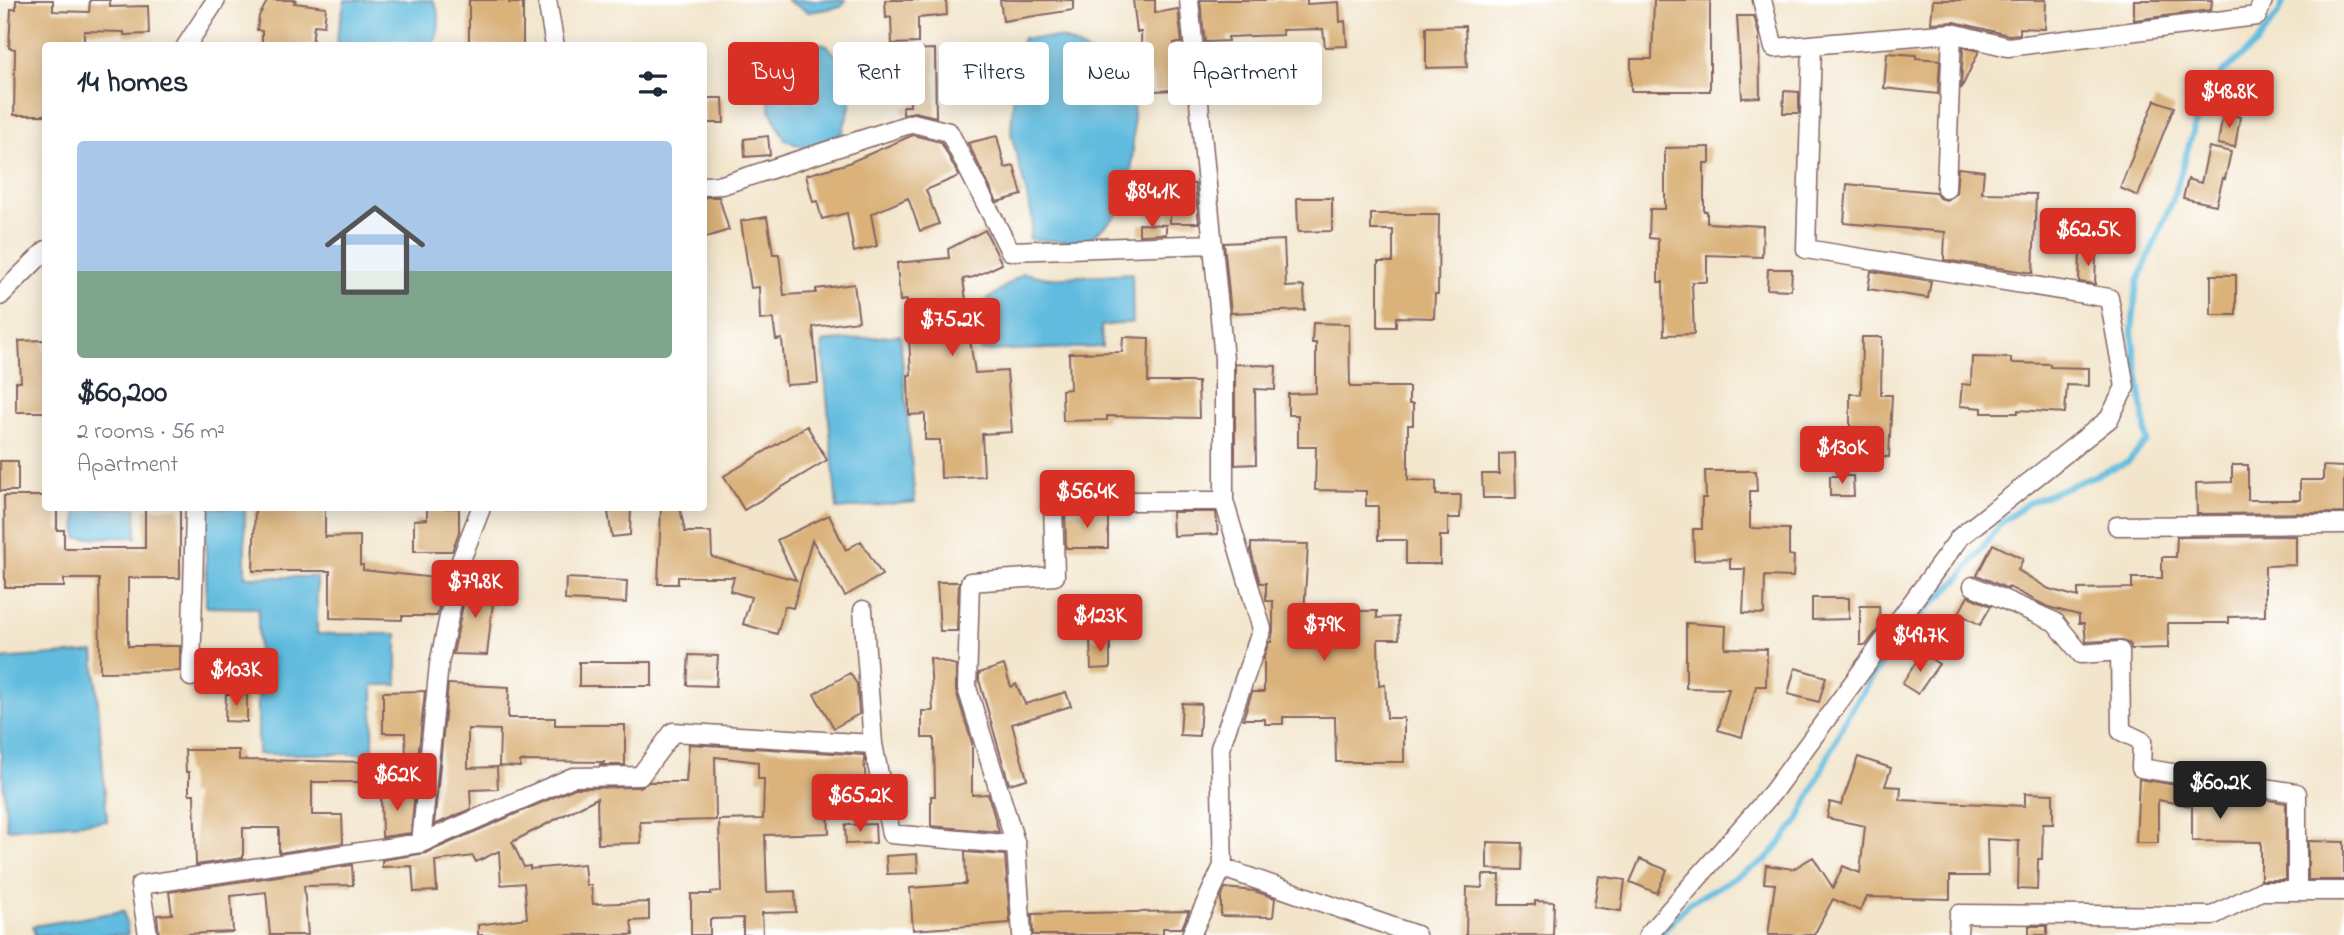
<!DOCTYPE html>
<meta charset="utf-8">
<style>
:root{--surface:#fff;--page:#f6f6f7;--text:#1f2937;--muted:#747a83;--accent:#d93025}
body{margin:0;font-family:"Indie Flower",sans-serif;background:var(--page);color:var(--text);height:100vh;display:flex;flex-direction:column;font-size:26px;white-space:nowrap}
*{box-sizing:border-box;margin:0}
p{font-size:23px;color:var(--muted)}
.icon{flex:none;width:38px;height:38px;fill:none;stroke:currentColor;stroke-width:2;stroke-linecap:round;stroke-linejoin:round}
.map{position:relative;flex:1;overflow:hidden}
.details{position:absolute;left:42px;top:42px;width:665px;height:469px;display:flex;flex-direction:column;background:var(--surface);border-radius:7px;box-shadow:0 4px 18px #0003}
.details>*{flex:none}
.hud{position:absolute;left:728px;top:42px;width:665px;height:63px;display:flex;gap:14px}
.price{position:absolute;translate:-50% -60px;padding:0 16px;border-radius:7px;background:var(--accent);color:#fff;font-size:23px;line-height:46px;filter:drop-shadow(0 2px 4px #0008)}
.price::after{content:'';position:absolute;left:50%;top:42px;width:21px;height:16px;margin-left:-10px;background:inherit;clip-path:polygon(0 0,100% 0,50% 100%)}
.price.current{background:#222;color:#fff}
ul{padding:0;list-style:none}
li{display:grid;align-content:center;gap:14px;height:371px;padding:0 35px}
li span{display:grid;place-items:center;height:217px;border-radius:7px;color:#555}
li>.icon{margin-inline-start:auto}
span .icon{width:126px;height:126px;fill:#fffc;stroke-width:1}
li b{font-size:30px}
h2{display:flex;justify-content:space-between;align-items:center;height:84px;padding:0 35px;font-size:30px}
.tag{padding:0 24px;border-radius:7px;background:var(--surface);box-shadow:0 4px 18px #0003;font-size:24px;line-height:63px}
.tag.current{background:var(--accent);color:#fff}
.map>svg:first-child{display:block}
.water{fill:#60bbde;stroke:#556d84;stroke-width:2}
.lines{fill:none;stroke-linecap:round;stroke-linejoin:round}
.stream{stroke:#60bbde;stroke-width:6}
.building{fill:#dab27a}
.street-casing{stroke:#856463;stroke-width:21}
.street{stroke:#fff;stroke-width:18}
</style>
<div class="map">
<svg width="2344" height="935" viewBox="0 0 2344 935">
<rect width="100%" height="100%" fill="#fff"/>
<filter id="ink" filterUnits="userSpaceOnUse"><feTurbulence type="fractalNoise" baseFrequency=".0143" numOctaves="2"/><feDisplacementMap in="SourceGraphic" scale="14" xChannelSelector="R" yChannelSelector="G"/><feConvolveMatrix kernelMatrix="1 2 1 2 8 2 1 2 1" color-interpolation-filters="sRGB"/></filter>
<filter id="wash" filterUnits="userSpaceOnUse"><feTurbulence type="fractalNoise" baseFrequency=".00686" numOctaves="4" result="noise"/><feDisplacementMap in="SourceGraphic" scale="28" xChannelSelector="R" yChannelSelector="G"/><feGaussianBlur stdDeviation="1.57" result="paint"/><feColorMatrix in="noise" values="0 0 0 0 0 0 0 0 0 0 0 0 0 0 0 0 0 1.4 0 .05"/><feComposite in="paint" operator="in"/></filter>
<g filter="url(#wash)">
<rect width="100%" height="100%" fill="#f2e5cb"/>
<!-- water -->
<path class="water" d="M345,0H433C441,14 441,32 432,45H339L336,41Z
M786,0H846L841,7L809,12Z
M1023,38H1062L1133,77C1133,109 1137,182 1121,209C1115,220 1094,234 1084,243L1029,239L1033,220L1011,133L1015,69Z
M807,40L827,45L843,65L852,87L850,107L842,133L828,143L811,150L785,140L770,110L766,69L775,44Z
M1023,273L1048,278L1132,273L1133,322L1101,326L1102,347L980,351L975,309Z
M900,335L915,502L837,509L822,342Z
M76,508H136V537L77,538Z
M206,508H245V577H317V634H397V685H373V754H258V608L206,607Z
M94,652L107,821L7,829L0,742V659Z
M124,911L128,935H35L33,926Z"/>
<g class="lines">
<!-- stream -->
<path class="stream" d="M1660,935L1688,904L1766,860L1798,821L1846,718L1901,633L1958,580L2001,523L2028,503L2128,462L2147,441L2132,332L2137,284L2173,199L2195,125L2223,72L2257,43L2280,11L2284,0"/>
</g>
<g id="blocks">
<!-- building -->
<path class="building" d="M16,0H53V11L89,12L90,0H110V7L148,6L149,34L124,35V32L84,31V46H46V115H14L15,49L9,48L11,9H16Z
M268,0H296L294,3L326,7L324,26L314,25L312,46H262V31L257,30L259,16Z
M469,0H509V3H523V46H469Z
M885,0H946L947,15L918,18V43L892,44L891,17L886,18Z
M1000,0H1073V10L1003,21Z
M1133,0H1155V13L1178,9L1182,43H1174L1175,90L1154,91L1152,74H1142L1141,32H1137Z
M1200,0H1307V4L1339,2L1340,22L1345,21L1347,46L1325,47L1323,29L1282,30L1283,35L1228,37V41L1205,42Z
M1654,0H1710V91H1631V59H1652Z
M1933,0H2046L2045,29L2020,28V34L2009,35L1955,22L1931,23Z
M2134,0H2212L2211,10L2134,20Z
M1737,16H1754L1759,35L1760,97L1742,98Z
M1465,26L1467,67L1426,68V27Z
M1963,47L1979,51L1961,89L1963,51Z
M935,49L936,117L915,112L903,114V106H910L908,50Z
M1887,53L1916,55V58L1940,60L1938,94L1884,88Z
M1784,91L1799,92V113H1783Z
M704,98H723L724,123H705Z
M2155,100L2174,107L2138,196L2120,188Z
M2223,113L2240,117L2235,147L2218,144Z
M913,135L941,142L959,176L926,190L939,224L920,231L908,198L871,214L877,246L854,252L847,213L822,219L817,201L813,202L806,175L846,164Z
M768,136L770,155L745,157L744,139Z
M997,136L1005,168L1014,166L1022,195L997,202L968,143Z
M1710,147V163H1704V211H1707V223L1763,226L1762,257L1707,255V282H1692L1694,334L1664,335L1663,282H1658V239L1649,238L1650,209H1665V148Z
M2209,147L2231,152L2225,179L2223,178L2216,205L2183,198L2188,179L2201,183Z
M1958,168L1984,171L1982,193L2036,194L2033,273L1944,260L1945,232L1844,223L1847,184L1935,192L1939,198L1946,200L1956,194Z
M1170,183L1195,184L1199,223H1170Z
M704,197H719L729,230L704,238Z
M1297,198H1332V231L1298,232Z
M1371,214H1439L1438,294H1435L1434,318L1396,317V327H1378V262H1393V230H1371Z
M767,217L773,254H779L784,295L816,293V289L854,284L859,321L813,327L818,383L786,385L782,339L776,340L773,319L760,320L759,287L751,288L741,221Z
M1139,224L1166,225V234L1139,235Z
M985,230L1002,264L974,277L963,279L967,307L965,308L975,373L1007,371L1012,432L982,434L984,476L941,478L940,440H925V414L909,415L908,375H911L907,300L900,301L897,263L949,258L948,249Z
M1284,240L1286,287L1304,286L1305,310L1231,313L1224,243Z
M2080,253L2096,254L2095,284L2079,282Z
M1768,269H1792L1791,290L1767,289Z
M1871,271L1931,281L1928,298L1868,289Z
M2211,275H2236V315H2211Z
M1313,323L1349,324L1350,387H1409V404H1413V425H1408V480L1436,481V495H1461L1460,518H1448V536H1440V564H1406V540H1378V506H1366V491L1315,490L1316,447H1298V415H1288V394L1316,393V343H1312Z
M1123,337L1149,338L1148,382H1198L1199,418L1107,416V420L1063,421L1062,390L1070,389L1069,353L1122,352Z
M1862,337H1882L1881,395H1892L1889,457H1857L1858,433H1850V394H1861Z
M44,340L46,412H16V382H21L19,341Z
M1972,357L2011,358V363L2050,364V367L2089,368V386L2067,385L2065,413L2018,410V413H1982V408L1960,406L1962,384L1971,385Z
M1235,364L1276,366L1275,390L1255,389L1256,464L1235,465Z
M807,426L827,460L744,510L724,476Z
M1515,453L1516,498H1483L1482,474H1499V454Z
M0,461H18V491H0Z
M2232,465H2248V500H2300V480H2323V466L2344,467V513L2197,514L2196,483L2232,482Z
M1705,471H1756L1757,491H1750V528L1789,529V555L1794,556L1793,577L1765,576L1764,614L1743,613L1745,569H1730V559L1694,560L1693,529H1702V498H1706Z
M1830,476H1853L1854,496H1830Z
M4,496H46V508H57V530H64V548H145V508H180V578H128V646H180V671L100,672L99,579H64V587H5Z
M255,508H325V537L360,536V565H363V570L445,579L437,616H402V620L330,618V571H253Z
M427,508H459V532L452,551H414V520L427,519Z
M631,508L630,535L612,537L608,512Z
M661,508H680L685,532H711L712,557L796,580L777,540L829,515L846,550L861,541L882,575L845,596L812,540L793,608L785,606L777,634L743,624L751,597L730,591L734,577H678V584H658Z
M1065,512H1108V548H1066Z
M1172,512H1216L1218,534L1173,536Z
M2296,536V565L2265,566V616L2229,617V623H2168V648L2131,649L2130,644L2120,640L2086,642L2084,623H2079V615L2048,607L2009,587L2008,589L1977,575L1993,544L2023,559L2018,570L2049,589L2078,597V589L2132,588V578H2162V557H2176L2177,537Z
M1251,543L1308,544L1304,615L1335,616L1336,607L1357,608L1356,611H1377V618L1398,617L1399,639H1378L1379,686L1385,685L1387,718H1404V762H1336L1335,717H1283V724H1265V719H1243L1252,692H1264V656L1269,642H1271L1273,632V601H1266V583H1260L1251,551Z
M566,578L627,581L626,603L565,600Z
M468,581L495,584L487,655L453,654Z
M937,582H959L957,631H940Z
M1968,596L1991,606L1980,625L1959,613Z
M1812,598H1849V619L1812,620Z
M1860,606H1879L1880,627L1866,645H1860Z
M1686,623L1726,626L1725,648L1767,649L1766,686H1756L1742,737L1718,730L1729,689L1686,688Z
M1090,639H1110V668L1091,669Z
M1922,653L1939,664L1918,694L1902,684Z
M689,655L718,656L716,686L687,685Z
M930,658L956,665V691L972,743V795L988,794L999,832L931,826V796H935L934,738H922V711H933Z
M579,662H652V686H579Z
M1004,665L1011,687L1016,684L1025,704L1066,692L1071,706L1012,724L1027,779L1009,784L979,680V673Z
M1795,668L1826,677L1819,702L1788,694Z
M850,673L857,684L859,714L834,728L814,694Z
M448,684L509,687L508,718H555V725H625V765H599L605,762L520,761V767L499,766L500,730L468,729V768L497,767L498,789L470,790L471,809L434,825Z
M425,691L418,757H406L405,733H383V692Z
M226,694H247V722L225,721Z
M1182,703L1201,704L1199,736L1180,735Z
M689,744L864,755L866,787L841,788V793L827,794L829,833L765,835L767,892L795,891L796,912L762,913L763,935H743V918L710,919V935H691V894H711V892L721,891L719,820L763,819L764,779H758V762L715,757L716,820L640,822L641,843L598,844L597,798L512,842L524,867L530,866V869L584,864L586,885H591L593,904L649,902V920L631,921L633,935H478V925L527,918L524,883L501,885L499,851L476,862L473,856L435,861L437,891L414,892L412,866L382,867V860L426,853L575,788L640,787L649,782H686Z
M185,750H239V760L371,762V782H312V815H342L343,843L279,853V828H243V858L196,865L194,794H189V772H186Z
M1858,757L1891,768L1885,786L1901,787L1900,800L2025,806V793L2053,794V824H2043L2042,859H2038L2037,890L2018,889L2019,841L1987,839L1988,876H1950V899L1867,897L1860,911L1833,899L1814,935H1768L1775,884L1764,883L1766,865L1793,869L1813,857L1833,888L1843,866L1860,873L1865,826L1827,818L1830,802L1841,805Z
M2139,779L2286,803V880H2261V842L2192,841V806L2158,800V843H2136Z
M381,792H415L411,833L382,837Z
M875,824L876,843L846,844L845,825Z
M2308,841L2344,842V880H2308Z
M1487,842L1522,843L1521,870L1487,869Z
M965,852L1005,855L1010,923L913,930L910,888L966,884Z
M917,854L918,873L887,874L886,856Z
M1640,859L1667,870L1657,893L1630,882Z
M352,865L353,885L304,886L308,935H270L266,892L231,896L233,932L159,935L157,915L172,914L169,892Z
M1483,875H1500L1499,905H1535V901L1554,902L1553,935H1466L1467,887L1482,888Z
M1599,876L1625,880L1621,911L1594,907Z
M1225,888L1254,891L1275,898L1273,917L1221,916V897Z
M1189,911L1182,928H1163V935H1033L1032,914Z
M2029,926H2047V935H2029Z"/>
</g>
</g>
<g filter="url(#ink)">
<use href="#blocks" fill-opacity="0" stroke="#856463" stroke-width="2"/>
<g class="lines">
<defs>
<path id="street" d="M547,0L555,46
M1189,0L1224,359V501L1262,629L1220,748L1223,868L1416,935
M1762,0L1774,48L1952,33L2008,47L2257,16L2263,0
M186,46L216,0
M704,186L722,185L913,123L949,132L1010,251L1213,244
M1946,189L1952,33
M0,296L46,250
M2117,526L2344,524
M1973,586L2055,622L2081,654L2120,651L2121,731L2142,741L2141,768L2297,793V891
M863,610L873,744
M191,677L195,508
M421,843L439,664L461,560L481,508
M1016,845L967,688L970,582L1055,576L1053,501H1224
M148,935L140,885L421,843L573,777L640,776L673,732L873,744L891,834L1016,845L1022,935
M1191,935L1223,866
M1648,935L1772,793L1960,537L2109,419L2125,387L2109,298L1806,249L1812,45
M1958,935L1959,914L2212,916L2261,891H2344"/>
</defs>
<!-- street casing -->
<use href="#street" class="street-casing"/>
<!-- street -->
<use href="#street" class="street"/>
</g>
</g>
</svg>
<b class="price" style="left:2229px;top:130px">$48.8K</b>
<b class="price" style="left:1152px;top:230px">$84.1K</b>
<b class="price" style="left:2088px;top:268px">$62.5K</b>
<b class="price" style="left:952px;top:358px">$75.2K</b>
<b class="price" style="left:1842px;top:486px">$130K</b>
<b class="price" style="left:1087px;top:530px">$56.4K</b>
<b class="price" style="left:475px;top:620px">$79.8K</b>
<b class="price" style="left:1100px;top:654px">$123K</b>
<b class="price" style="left:1324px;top:663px">$79K</b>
<b class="price" style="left:1920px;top:674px">$49.7K</b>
<b class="price" style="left:236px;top:708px">$103K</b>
<b class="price" style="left:397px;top:813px">$62K</b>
<b class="price current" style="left:2220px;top:821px">$60.2K</b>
<b class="price" style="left:860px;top:834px">$65.2K</b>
<div class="hud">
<a class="tag current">Buy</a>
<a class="tag">Rent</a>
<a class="tag">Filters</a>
<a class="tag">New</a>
<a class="tag">Apartment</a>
</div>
<section class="details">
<h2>14 homes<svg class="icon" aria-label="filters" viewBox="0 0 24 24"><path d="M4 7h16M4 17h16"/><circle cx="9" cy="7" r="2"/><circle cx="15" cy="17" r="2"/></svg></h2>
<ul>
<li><span style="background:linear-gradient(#a9c7e8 60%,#7fa58c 0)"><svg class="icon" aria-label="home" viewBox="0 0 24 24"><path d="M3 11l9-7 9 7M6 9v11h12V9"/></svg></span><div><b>$60,200</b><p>2 rooms · 56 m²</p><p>Apartment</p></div></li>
</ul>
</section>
</div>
